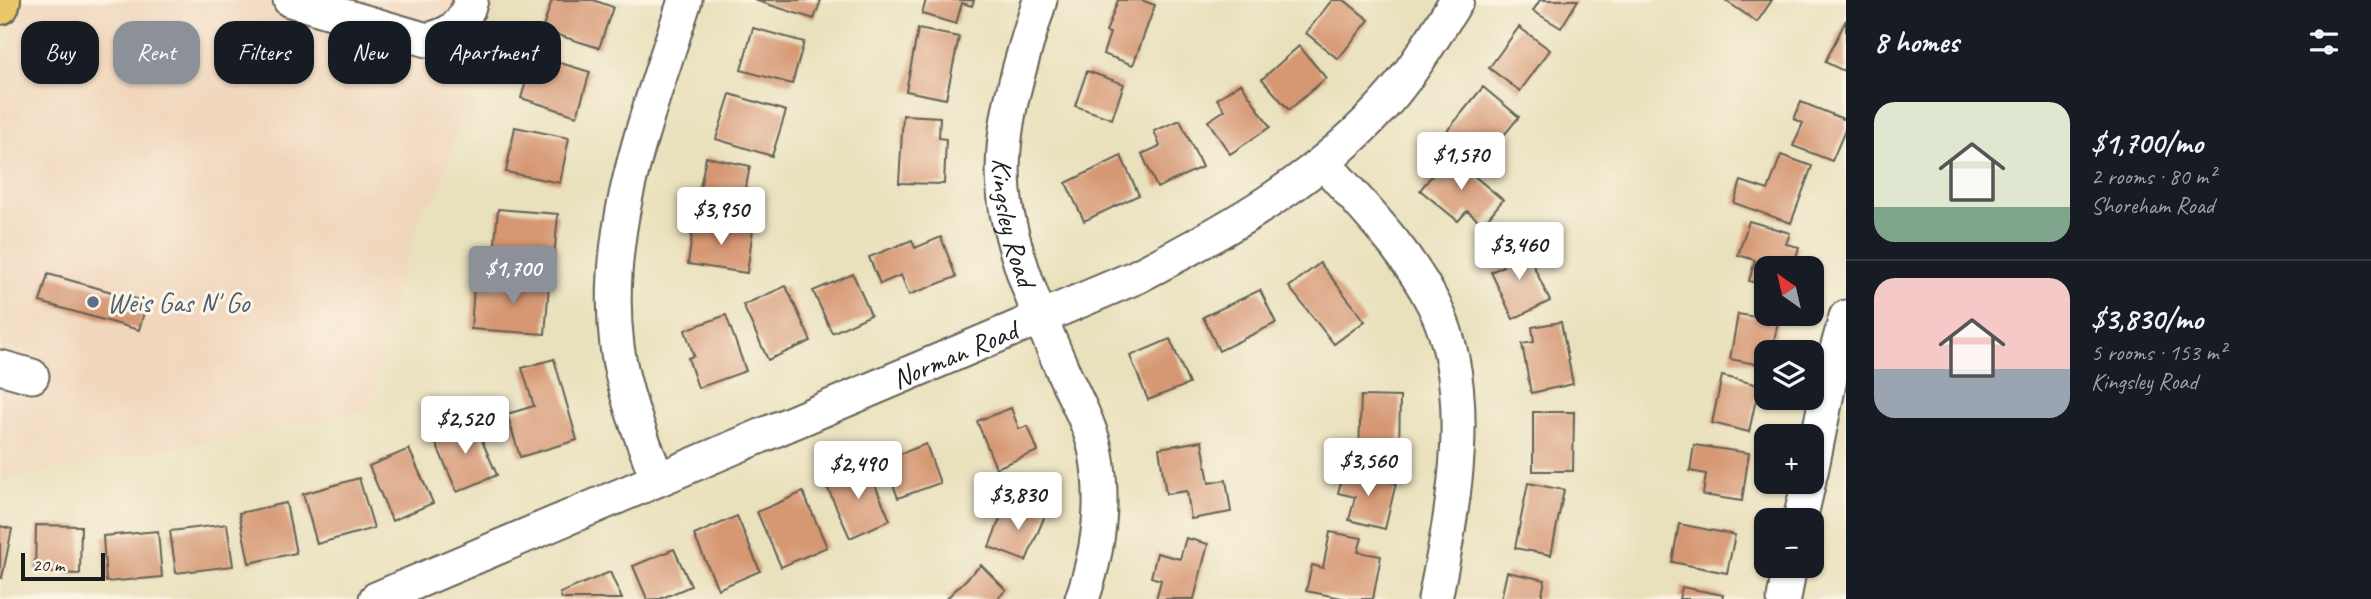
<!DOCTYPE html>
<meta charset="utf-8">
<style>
:root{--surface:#171b24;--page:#242831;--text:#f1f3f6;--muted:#9ea1a6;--line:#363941;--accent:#8c9099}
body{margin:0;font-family:Caveat,sans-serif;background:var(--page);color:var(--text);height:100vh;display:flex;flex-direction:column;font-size:26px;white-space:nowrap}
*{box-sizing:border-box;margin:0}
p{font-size:23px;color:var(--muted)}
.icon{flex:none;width:38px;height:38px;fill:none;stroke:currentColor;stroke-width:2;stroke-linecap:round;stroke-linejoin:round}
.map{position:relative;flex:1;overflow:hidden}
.details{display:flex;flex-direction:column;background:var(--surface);width:525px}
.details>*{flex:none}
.top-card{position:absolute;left:21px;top:21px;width:665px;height:63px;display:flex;gap:14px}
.needle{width:46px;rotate:326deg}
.buttons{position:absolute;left:1754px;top:256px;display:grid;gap:14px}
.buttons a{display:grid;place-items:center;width:70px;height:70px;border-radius:14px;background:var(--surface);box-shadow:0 2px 5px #0004;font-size:35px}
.scale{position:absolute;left:21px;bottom:18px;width:84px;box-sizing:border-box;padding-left:7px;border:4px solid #1c1c1c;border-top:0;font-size:19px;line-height:24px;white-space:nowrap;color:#1c1c1c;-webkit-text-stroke:5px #fcf5e5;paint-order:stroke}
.price{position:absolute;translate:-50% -60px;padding:0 16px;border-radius:7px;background:#fff;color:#222;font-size:23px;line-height:46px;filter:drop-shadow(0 2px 4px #0008)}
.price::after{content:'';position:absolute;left:50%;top:42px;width:21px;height:16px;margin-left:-10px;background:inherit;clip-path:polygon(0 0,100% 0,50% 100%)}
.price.current{background:var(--accent);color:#fff}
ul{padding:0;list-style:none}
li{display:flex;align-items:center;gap:21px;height:175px;padding:0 28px}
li+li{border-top:2px solid var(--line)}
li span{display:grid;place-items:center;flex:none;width:196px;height:140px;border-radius:21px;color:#555}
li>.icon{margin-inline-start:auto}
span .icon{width:84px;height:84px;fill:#fffc;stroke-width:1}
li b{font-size:30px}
h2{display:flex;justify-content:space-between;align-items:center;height:84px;padding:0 28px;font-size:30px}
.pill{padding:0 24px;border-radius:21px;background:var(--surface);box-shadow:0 2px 5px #0004;font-size:24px;line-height:63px}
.pill.current{background:var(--accent);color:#fff}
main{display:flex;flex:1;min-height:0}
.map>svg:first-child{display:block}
.built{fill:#f0d6bc}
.building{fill:#d69773}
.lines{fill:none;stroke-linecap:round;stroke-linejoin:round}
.minor-casing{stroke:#646154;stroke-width:37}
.major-casing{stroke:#646154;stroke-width:42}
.minor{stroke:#fff;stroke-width:33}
.major{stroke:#eac769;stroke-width:38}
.service-dot{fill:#5c6f8a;stroke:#fcf5e5;stroke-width:2.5}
.labels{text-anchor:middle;stroke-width:6;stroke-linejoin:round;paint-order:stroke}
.street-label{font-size:28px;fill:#1c1c1c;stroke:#fcf5e5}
.service-label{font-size:28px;fill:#4e5e75;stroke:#fcf5e5;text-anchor:start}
</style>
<main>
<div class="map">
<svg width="1846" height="599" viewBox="0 0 1846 599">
<rect width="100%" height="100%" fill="#fcf5e5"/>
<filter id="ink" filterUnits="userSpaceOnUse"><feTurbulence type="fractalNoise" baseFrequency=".0143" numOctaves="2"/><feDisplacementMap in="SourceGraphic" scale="14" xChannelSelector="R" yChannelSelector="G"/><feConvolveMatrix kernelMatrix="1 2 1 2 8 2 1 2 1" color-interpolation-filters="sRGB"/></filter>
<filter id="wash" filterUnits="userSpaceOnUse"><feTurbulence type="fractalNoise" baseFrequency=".00686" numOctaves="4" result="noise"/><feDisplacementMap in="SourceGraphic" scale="28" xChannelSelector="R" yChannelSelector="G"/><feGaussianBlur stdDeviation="1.57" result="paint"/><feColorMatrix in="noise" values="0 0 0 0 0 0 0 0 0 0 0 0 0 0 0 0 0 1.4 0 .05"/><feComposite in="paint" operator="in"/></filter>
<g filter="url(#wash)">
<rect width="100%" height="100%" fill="#e9e0bc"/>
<!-- built -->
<path class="built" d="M20,0H497L437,197L423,206L379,346L383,361L367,412L0,480V78Z"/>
<g id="blocks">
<!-- building -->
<path class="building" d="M552,0H593L613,7L599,48L542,30Z
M754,0H821L814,19Z
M926,0H974L972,6L962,3L956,24L922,14Z
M1118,0H1141L1155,5L1133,65L1103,54L1110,33L1106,32Z
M1332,0H1344L1369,20L1338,59L1306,33Z
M1540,0H1578L1561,28L1533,11Z
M1725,0H1772L1757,22Z
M1846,20V72L1825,62Z
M1519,27L1550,50L1520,91L1489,68Z
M753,28L804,42L792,84L741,70Z
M918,29L959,37L946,99L906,91Z
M1299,46L1326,78L1289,110L1262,79Z
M534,55L590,72L577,116L521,98Z
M1087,71L1124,84L1112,119L1075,106Z
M1241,83L1270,127L1230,154L1208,121L1225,110L1217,99Z
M1483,87L1519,117L1482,162L1446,132Z
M730,94L786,111L772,156L716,139Z
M1801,102L1846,120V128L1832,161L1793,146L1803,123L1794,119Z
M903,115L940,117L939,138L946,139L944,184L899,183Z
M1180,120L1202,167L1157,188L1142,154L1160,146L1154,131Z
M515,127L569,138L560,183L506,172Z
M1449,155L1503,200L1483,224L1467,211L1458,221L1420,190Z
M1781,155L1812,166L1791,223L1734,203L1741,181L1768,190Z
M1121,156L1139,195L1084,221L1066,183Z
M706,157L750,166L740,218L696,209Z
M498,209L558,214L554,259L494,254Z
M694,221L753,229L747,273L688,264Z
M1749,221L1790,233L1786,244L1799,247L1793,268H1766V286L1749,281L1755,260L1738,255Z
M941,237L956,277L909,295L901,275L880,284L869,257L912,240L915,248Z
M1523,243L1550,301L1513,319L1491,272L1503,266L1498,255Z
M1320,263L1365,321L1334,344L1289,287Z
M518,272L550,273L545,334L471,329L474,286L517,289Z
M48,274L147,302L139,330L40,302Z
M853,274L871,315L832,333L813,291Z
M786,286L811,341L768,360L743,305Z
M1260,290L1276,323L1219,351L1203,317Z
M1738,314L1778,321L1772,352H1766V366L1730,359Z
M726,315L746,371L698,388L688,358L694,356L685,330Z
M1561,322L1573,384L1531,393L1522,344L1534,342L1532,327Z
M1170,339L1189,384L1148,400L1130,356Z
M554,359L577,440L520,457L507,414L534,406L522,368Z
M1722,376L1759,385L1749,432L1712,423Z
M1361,396L1400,397L1399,453L1359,451Z
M1011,408L1019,429L1028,426L1038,451L996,468L977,421Z
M1533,412H1574L1573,471H1533Z
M473,420L497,475L457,492L433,437Z
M1202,441L1209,483L1226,480L1231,512L1191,519L1187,491L1166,494L1159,448Z
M926,444L940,483L898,498L884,460Z
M1694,445L1749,453L1742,501L1703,495L1706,474L1690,471Z
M409,449L433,503L392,521L369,466Z
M866,464L890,520L850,538L825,482Z
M1344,470L1396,483L1385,529L1349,520L1355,497L1338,493Z
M359,478L374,528L317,544L303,494Z
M1528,483L1564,490L1551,555L1515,548Z
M803,492L827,547L781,567L757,512Z
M286,503L296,553L249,563L239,513Z
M1024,504L1046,513L1026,561L989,547L1003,511L1019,517Z
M737,516L760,571L718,589L694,535Z
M227,524L233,566L176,573L170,531Z
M1679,524L1735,535L1727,573L1672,562Z
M36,525L81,526L80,574L35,572Z
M0,526L12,529L2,578L0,577Z
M158,531L162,577L106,582L103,536Z
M1330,532L1362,538L1358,552L1381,556L1373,599H1347L1306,591L1312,565L1323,568Z
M1186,538L1208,544L1194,599H1156L1161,580L1151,577L1157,553L1180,559Z
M674,549L691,586L660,599H647L633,566Z
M981,565L1006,590L997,599H946Z
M610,572L622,599H562L560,593Z
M1507,572L1545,580L1541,599H1501Z
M1682,587L1723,595L1722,599H1679Z"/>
</g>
</g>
<g filter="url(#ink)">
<use href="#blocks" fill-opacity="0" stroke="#646154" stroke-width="2"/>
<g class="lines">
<defs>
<g id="minor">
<path d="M290,0L427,40C451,34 464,26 471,0"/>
<path id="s1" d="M1040,0C1019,69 993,140 1007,213C1019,271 1043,325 1066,378C1077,402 1091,427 1096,453C1105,503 1099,551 1082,599"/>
<path d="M1323,162C1363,207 1407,251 1434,305C1477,390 1453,510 1435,599"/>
<path d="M0,367L32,376"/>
<path d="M1811,472L1833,364L1846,317"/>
<path d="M657,478C641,436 623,392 617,346C602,226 649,113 685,0"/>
<path d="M1800,520L1809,481"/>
<path id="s2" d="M376,599L1136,277C1231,228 1324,176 1394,93C1418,64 1437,31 1457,0"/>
<path d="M1784,599L1790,565"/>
</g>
<path id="major" d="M0,5L1,0"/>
</defs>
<!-- minor casing -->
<use href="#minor" class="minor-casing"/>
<!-- major casing -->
<use href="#major" class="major-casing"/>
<!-- minor -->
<use href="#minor" class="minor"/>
<!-- major -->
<use href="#major" class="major"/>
</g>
</g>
<!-- markers -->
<circle class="service-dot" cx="93" cy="302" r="7"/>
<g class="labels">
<!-- street labels -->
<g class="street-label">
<text dy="10" stroke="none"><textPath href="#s1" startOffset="228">Kingsley Road</textPath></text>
<text dy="10" stroke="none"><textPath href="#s2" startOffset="628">Norman Road</textPath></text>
</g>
<!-- service labels -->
<g class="service-label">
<text x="107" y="312">Weis Gas N' Go</text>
</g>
</g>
</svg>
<div class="buttons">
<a><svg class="needle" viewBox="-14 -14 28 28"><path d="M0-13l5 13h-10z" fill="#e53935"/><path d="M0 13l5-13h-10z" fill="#9ea1a6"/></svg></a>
<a><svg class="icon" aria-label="layers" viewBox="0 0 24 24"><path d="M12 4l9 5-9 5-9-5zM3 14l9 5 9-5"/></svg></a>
<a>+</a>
<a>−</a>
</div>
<div class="scale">20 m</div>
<b class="price" style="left:1461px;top:192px">$1,570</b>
<b class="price" style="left:721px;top:247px">$3,950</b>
<b class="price" style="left:1519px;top:282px">$3,460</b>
<b class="price current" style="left:513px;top:306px">$1,700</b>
<b class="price" style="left:465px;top:456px">$2,520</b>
<b class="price" style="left:1368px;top:498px">$3,560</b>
<b class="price" style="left:858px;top:501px">$2,490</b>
<b class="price" style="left:1018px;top:532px">$3,830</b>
<div class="top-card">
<a class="pill">Buy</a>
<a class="pill current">Rent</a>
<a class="pill">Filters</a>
<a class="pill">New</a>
<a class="pill">Apartment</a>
</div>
</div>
<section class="details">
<h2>8 homes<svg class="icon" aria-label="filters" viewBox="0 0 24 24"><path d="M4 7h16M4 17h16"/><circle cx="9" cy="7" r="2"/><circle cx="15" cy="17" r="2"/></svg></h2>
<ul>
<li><span style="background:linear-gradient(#dfe7d0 75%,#7fa58c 0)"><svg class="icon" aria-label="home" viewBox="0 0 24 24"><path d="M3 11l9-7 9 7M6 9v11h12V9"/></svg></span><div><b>$1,700/mo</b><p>2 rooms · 80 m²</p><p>Shoreham Road</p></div></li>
<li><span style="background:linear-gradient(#f6c9c9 65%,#9aa5b1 0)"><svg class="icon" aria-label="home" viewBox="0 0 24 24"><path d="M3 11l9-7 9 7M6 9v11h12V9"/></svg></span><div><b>$3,830/mo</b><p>5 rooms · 153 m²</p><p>Kingsley Road</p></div></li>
</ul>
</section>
</main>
